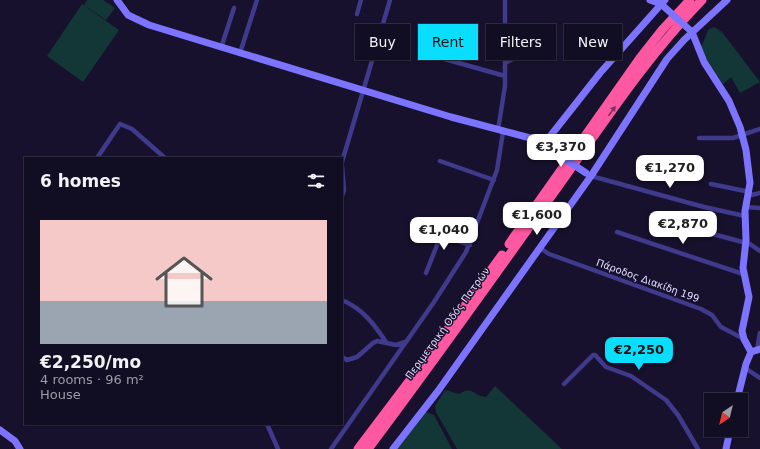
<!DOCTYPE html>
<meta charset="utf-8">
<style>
:root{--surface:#110d22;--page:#1a162a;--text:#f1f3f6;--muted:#9c9ca5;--line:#302d40;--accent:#09deff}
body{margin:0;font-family:"DejaVu Sans",sans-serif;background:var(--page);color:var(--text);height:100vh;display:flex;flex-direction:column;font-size:15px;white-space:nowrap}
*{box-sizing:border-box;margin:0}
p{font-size:13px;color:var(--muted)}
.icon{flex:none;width:22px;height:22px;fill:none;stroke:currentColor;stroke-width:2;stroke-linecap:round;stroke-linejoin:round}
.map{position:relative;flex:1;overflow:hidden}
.details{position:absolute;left:24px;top:157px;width:319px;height:268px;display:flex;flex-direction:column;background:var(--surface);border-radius:0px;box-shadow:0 1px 3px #0004,0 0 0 1px var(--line)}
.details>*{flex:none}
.top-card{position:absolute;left:355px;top:24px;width:345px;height:36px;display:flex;gap:8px}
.needle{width:26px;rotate:215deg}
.tools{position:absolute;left:704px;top:393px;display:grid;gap:8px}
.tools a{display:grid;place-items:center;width:44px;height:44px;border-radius:0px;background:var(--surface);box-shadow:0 1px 3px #0004,0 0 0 1px var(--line);font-size:20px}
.price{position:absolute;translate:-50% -34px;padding:0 9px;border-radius:8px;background:#fff;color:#222;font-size:13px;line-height:26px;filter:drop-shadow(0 1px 2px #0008)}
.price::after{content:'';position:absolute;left:50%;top:24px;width:12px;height:9px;margin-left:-6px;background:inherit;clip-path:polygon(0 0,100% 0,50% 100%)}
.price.on{background:var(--accent);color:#111}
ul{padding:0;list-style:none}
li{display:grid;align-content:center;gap:8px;height:212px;padding:0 16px}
li span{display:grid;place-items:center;height:124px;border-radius:0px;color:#555}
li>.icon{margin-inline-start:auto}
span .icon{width:72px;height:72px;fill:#fffc;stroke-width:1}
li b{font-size:17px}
h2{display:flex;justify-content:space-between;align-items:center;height:48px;padding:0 16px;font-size:17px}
.chip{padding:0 14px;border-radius:0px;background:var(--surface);box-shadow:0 1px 3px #0004,0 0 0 1px var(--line);font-size:14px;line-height:36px}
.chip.on{background:var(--accent);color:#111}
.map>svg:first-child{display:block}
.green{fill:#133737}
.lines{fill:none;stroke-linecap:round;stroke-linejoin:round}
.street{stroke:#403a8d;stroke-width:4.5}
.secondary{stroke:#7c74ff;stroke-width:7}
.highway{stroke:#ff58a2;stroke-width:9}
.secondary-bridge{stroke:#7c74ff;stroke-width:7}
.oneway{fill:#7f3162}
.labels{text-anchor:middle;stroke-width:3;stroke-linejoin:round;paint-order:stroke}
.street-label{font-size:10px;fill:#e2ddff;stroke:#17112d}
</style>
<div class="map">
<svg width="760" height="449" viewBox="0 0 760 449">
<rect width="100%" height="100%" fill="#17112d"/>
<!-- green -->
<path class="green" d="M87,0H103L115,8L106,20L84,5Z
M82,4L119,30L83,82L47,56Z
M714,27L722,32L760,82L740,93L731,77L723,84L708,62L701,48L708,30Z
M495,386L562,449H457L436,412L435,406L445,390L459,394C473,385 473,396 486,397Z
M426,412L434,415L452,449H396Z"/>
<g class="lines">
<!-- street -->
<path class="street" d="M357,14L361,0
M221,48L234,8
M240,53L257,0
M441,58L505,76
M505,63L524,53
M498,130L505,86V0
M699,138H733L760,129
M97,158L120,124L132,129L165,158
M440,161L494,180
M342,162L390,0
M342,166L344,190L342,196
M591,176L704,207L745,216
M711,184L745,191L752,195L760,193
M745,207L760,208
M694,229L750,244L760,251
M617,232L743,274
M540,248L549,254L701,309L712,315L721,327L744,339
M426,273L441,235L470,245
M342,300C363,309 374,324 386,342
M757,350L760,333
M342,357L347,360L357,357L373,343L377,341L396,345L405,342
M745,368L760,378
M564,384L593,355H595L606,367L631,376L666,400L678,415L698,449
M267,424L278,449
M331,449L434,302L466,252L497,170L503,132"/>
<!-- secondary -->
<path class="secondary" d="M117,0L128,15L149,25L451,117L534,139L547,147
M650,0L661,4
M692,32L704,62L729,101L740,127L746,150L750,183L745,211L746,240L743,268L749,297L742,331L744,339L751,352
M544,144L600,73L665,0
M751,352L760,349
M737,400L746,364L751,352
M0,430L15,441L20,449
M393,449L438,391L591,176L667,59L684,40L727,0
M726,449L730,430"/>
<!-- highway -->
<path class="highway" d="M509,244L640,58L662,30L690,0
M358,449L426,359L502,255
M368,449C435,360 500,268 565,177C608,116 650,53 702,0"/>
<!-- secondary-bridge -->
<path class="secondary-bridge" d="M661,4L692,32
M547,147L586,173"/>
</g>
<!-- one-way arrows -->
<defs><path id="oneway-solid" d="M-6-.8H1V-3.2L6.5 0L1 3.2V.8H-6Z"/></defs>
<use class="oneway" href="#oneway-solid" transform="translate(612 111) rotate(-54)"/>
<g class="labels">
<!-- street labels -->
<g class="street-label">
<text transform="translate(648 280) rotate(20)" y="4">Πάροδος Διακίδη 199</text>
<text transform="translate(447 323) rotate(-54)" y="4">Περιμετρική Οδός Πατρών</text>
</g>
</g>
</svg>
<div class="tools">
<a><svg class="needle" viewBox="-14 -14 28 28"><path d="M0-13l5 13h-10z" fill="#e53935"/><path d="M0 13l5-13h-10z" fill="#9c9ca5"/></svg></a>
</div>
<b class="price" style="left:561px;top:168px">€3,370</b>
<b class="price" style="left:670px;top:189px">€1,270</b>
<b class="price" style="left:537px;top:236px">€1,600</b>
<b class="price" style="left:683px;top:245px">€2,870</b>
<b class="price" style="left:444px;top:251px">€1,040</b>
<b class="price on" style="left:639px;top:371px">€2,250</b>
<div class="top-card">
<a class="chip">Buy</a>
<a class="chip on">Rent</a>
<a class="chip">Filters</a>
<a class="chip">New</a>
</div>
<section class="details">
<h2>6 homes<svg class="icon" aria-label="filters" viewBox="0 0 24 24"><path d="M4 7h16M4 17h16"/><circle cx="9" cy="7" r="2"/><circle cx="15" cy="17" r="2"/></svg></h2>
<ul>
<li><span style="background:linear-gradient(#f6c9c9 65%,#9aa5b1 0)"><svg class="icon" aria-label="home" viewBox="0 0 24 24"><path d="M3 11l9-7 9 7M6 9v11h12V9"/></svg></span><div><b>€2,250/mo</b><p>4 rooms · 96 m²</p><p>House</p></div></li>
</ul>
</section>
</div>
